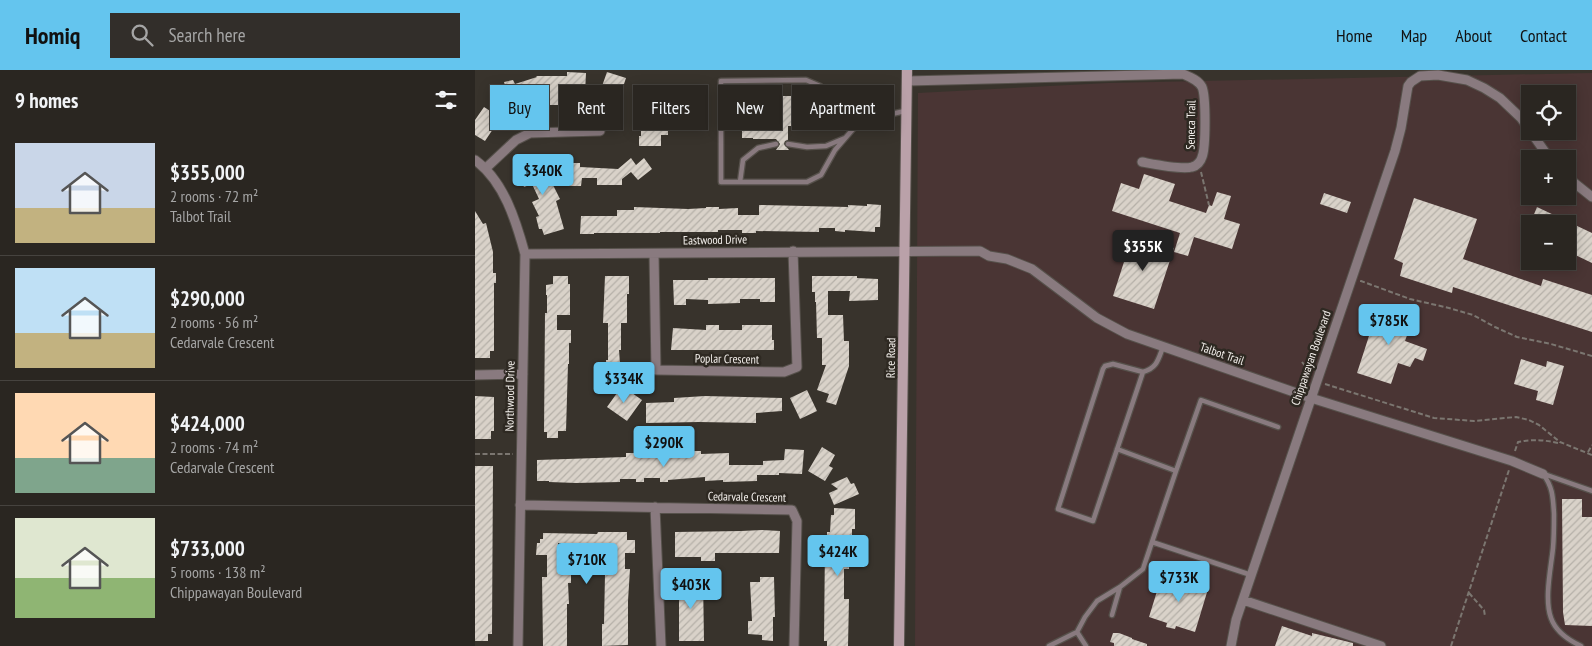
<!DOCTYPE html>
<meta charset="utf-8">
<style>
:root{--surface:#2a2621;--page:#322e2a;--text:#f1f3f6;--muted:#a5a5a5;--line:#46433f;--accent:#64c5ee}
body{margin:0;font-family:"PT Sans Narrow",sans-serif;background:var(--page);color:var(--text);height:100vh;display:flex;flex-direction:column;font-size:19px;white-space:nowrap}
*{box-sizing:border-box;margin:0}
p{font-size:16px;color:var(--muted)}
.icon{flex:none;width:28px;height:28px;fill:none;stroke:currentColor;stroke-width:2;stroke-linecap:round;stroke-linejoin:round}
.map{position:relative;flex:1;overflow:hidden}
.drawer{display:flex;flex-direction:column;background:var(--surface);width:475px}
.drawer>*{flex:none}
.guide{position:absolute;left:15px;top:15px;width:475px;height:45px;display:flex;gap:10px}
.tools{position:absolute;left:1046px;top:15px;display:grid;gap:10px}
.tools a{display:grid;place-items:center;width:55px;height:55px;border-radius:0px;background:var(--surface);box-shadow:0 2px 12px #0003,0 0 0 1px var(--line);font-size:25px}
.price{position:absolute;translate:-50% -42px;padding:0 11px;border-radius:5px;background:var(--accent);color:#111;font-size:16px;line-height:32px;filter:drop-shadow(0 1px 2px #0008)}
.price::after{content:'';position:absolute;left:50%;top:30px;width:15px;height:11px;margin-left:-8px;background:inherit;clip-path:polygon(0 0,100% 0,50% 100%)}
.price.active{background:#222;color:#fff}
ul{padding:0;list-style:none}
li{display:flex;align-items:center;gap:15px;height:125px;padding:0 15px}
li+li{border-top:1px solid var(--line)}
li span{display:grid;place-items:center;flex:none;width:140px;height:100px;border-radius:0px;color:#555}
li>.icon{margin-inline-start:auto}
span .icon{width:60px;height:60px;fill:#fffc;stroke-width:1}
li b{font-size:21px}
h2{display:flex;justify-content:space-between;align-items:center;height:60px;padding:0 15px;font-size:21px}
.chip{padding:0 18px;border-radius:0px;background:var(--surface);box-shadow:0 2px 12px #0003,0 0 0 1px var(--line);font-size:18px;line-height:45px}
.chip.active{background:var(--accent);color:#111}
header{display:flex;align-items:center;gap:30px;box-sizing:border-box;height:70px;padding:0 25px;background:var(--accent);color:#111}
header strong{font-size:24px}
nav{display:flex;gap:28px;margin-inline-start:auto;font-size:18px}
.search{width:350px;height:45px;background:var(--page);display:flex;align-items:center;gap:12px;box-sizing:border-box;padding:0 18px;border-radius:0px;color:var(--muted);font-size:19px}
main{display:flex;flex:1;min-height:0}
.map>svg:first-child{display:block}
.education{fill:#4a3534;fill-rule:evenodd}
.building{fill:url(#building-hatch)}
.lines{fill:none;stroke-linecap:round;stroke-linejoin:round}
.lane-casing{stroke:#56514b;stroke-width:7}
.street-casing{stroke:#56514b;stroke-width:11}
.secondary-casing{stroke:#56514b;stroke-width:12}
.path{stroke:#7b7670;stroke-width:2;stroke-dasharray:5 2.5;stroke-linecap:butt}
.lane{stroke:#897a7f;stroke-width:4.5}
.street{stroke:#897a7f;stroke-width:9}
.secondary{stroke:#baa1a9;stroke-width:10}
.labels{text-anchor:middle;stroke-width:5;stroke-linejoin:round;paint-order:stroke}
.street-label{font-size:12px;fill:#f5f1ed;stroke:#2e2922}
</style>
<header>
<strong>Homiq</strong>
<div class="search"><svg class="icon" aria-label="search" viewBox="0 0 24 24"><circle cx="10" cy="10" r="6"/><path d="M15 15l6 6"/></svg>Search here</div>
<nav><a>Home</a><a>Map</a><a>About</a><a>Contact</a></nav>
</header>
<main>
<section class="drawer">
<h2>9 homes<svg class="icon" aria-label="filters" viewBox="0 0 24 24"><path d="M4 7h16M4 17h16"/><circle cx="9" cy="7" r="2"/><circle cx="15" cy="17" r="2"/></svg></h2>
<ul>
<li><span style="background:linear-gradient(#c9d6e8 65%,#c2b280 0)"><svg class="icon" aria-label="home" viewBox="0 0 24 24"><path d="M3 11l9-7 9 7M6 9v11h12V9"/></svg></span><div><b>$355,000</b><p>2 rooms · 72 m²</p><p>Talbot Trail</p></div></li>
<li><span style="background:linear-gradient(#bfe0f5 65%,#c2b280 0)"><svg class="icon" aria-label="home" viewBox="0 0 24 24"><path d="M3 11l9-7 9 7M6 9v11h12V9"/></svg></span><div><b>$290,000</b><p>2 rooms · 56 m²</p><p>Cedarvale Crescent</p></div></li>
<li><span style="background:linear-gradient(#ffd9b3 65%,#7fa58c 0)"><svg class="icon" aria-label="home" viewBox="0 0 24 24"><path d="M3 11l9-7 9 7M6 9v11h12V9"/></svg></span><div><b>$424,000</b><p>2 rooms · 74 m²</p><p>Cedarvale Crescent</p></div></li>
<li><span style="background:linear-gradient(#dfe7d0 60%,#8fb573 0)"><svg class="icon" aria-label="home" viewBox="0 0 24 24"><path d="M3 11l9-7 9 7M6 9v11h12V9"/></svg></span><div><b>$733,000</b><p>5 rooms · 138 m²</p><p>Chippawayan Boulevard</p></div></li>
</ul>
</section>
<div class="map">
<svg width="1117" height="576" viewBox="0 0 1117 576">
<defs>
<pattern id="building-hatch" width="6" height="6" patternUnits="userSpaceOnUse" patternTransform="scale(1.25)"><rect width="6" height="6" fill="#d9d2c9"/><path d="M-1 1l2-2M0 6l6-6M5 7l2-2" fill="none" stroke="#b5b0a8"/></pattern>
</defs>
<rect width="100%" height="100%" fill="#38332c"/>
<!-- education -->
<path class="education" d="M1117,3V576H440L443,23L633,13ZM1055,24H1092V61H1055ZM1055,89H1092V126H1055ZM1055,154H1092V191H1055Z"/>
<!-- building -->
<path class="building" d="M92,2L111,3L110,23H105V28H87V35H75V28H57L59,36L47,40L45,35L37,38L29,12L38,10L40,14L62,7L61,6H92Z
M132,2L151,8L144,29L134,26L135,22L126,19Z
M172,17L175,21L182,18L185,24L179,28L182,33L174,37L176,40L163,47L157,37L163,33L158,25Z
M304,26H318V34H339V56H313V70L310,71L309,74L314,80H301L305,74L301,69H278V68H267V35H278V33H304Z
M9,37L23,46L16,57L18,59L10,71L0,65V50Z
M166,53H193V65H186V76H164V66H166Z
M64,87L85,129L81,131L89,159L69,165L67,159H64L61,147L64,146L57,132L64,129L57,114L49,117L43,102L47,101L44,95Z
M156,88L161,95L169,88L177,99L163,110L156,102L147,109V115H122V108H107L106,116H93V93H105V97L143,99Z
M669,104L700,114L694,131L731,143L734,135L737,136L742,122L756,126L749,149L765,154L757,179L719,167L713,186L699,182L705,163L637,141L646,113L664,119Z
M849,123L876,132L872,143L845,134Z
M939,128L1002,149L988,189L1066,216L1068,209L1117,225V262L978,217L977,223L925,206L928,193L919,189Z
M392,134L406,135L405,157H400V162L370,160V162L360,161V158H344V162L281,161V163H267V160H243V162H185V163H119V164H105L106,146H142V140H159V137L213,139L231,138V137H244V139L263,138V145H284V135L373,137V135L392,136Z
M1062,137L1117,163V193L1092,181V154H1055Z
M0,141L8,154L11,153L18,182V203H21V213H19V281H15V288H0Z
M658,164L699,178L679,239L638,226Z
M78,206H93V214H95V245H82V260H96V273H94V294H93L91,361H83V368H72V362H69L70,243H72V225H71V215L78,214Z
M130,206H154V224H152V253H146V280H144L146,308L132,309L131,290H133V253H128Z
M337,206H382V208L403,209V230L374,231L375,221H353V245H368L369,271H374V296L361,335L351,332L354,324L342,320L351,295H347V268H342L341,232H340V222H337Z
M233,208H300V232H285V229H265V233L233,234V230L211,229V235H199L198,210H233Z
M904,235L939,246L930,271L952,279L948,291L940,288L935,297L923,293L916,314L882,303Z
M231,255H244V260H267V255H297V270H299V280H196L198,258L231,260Z
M1046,289L1071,297L1072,291L1089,296L1078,335L1061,330L1063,321L1039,314Z
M147,316L167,330L152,351L132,337Z
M332,320L342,341L325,349L315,328Z
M0,326L19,327V361H16V369H0Z
M230,326L307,328V341L281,343V353L224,352L171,353V333L199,332V328Z
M347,377L360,385L354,396L358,398L350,411L333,401Z
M310,379L329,380L327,404L304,403V405H282V411L248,412V410L230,411V407L193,410V412H185V408H169V412H161V409H145V412L101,413L74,412V411H62V390L151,387V383H165V388L218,387V381H226V384L254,383V395H288V391L309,390Z
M0,396H18L17,564H13V571H0Z
M372,407L376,414L379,413L384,424L359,435L354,423L363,419L356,414Z
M1087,429H1107V447H1117V556L1090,555L1088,542Z
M359,438L380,439V459H377V476H374V499H369V529H374L373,576H352V571H349L350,472H352V462H355L356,445H359Z
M287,460L305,461L304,483H240V491H226V487H200V462L266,461Z
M123,462H152V470H160V483H150V499H155L153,531V575L127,576V554H129L130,504H132L131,486L98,485V473H83L82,499H96V513H93L94,534H92V576H68L67,507H72V485H61L62,473H65V469H68V463L122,464Z
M687,505L703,510L704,506L719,511L718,515L733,519L720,562L701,556L700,559L691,557L692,553L674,547Z
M208,507L228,508L229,571H204V516H208Z
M285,507H299L300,547H298V571L287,570V565L273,564V551H277L275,512H285Z
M807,556L837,566V563L878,573V576H800Z
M638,563H644L657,568V569L672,574V576H639V573L635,572Z"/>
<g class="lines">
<defs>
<path id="lane" d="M385,51L360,80L346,105L332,112H246V11L331,10L345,16L385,51L430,41
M313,74L332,77L351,76L370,68
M265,112L268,90L283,78L301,74
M668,302L638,294L630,296L628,299L583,439L618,451L668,302C682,298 683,290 688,277
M642,379L701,401L726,330L803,357
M701,401L677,472L776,505
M1068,404C1078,417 1078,428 1079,444C1079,455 1079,467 1078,478C1076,498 1069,529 1076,548C1081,562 1093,570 1106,576
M1069,404L1117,421
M637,545L645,517
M602,562L611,576
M574,576L602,562L610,547L622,531L645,517L668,499L677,472"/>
<path id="street" d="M432,11L708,4C715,7 723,10 727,17C731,26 731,77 727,87C726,91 722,96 717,97C706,100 678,94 667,92
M0,90C29,111 41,151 50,184L43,576
M11,98L41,70L55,63L125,61
M1092,107L1117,127
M50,184L505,181L514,186L532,189L557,199L622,248L652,264L836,328L1037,391L1068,404
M179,184L181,300L309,302L322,297L318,181
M0,305L48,304
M45,435L317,440L322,451L319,576
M180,437L186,576
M768,530L906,576
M756,576L761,550L920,81L926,58L933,16L936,12L945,6L963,5L992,10L1009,18L1025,28L1046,48L1075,89"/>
<path id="secondary" d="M424,576L432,0"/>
</defs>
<!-- lane casing -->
<use href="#lane" class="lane-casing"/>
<!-- street casing -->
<use href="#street" class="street-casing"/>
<!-- secondary casing -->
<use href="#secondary" class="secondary-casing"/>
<!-- path -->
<path class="path" d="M726,102L734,135
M886,212V211L935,229L974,238L998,245L1020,257L1042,267L1076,274L1117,286
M827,292L835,302
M850,314L959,348L999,351L1041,347L1054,350L1064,355L1085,372L1117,385
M1040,381L1043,372C1058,369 1069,370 1083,373
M1113,382L1117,375
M0,384H38
M994,523L1009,540L1010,546
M976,576L1034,400"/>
<!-- lane -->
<use href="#lane" class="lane"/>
<!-- street -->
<use href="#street" class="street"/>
<!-- secondary -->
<use href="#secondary" class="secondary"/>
</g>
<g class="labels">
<!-- street labels -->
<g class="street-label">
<text transform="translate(716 55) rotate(-89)" y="4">Seneca Trail</text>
<text transform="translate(240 170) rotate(-1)" y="4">Eastwood Drive</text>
<text transform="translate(747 284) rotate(19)" y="4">Talbot Trail</text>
<text transform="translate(416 288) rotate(-89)" y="4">Rice Road</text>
<text transform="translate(836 288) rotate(-71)" y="4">Chippawayan Boulevard</text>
<text transform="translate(252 289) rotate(1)" y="4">Poplar Crescent</text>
<text transform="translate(35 326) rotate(-89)" y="4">Northwood Drive</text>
<text transform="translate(272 427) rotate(1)" y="4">Cedarvale Crescent</text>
</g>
</g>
</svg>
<div class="tools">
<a><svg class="icon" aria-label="locate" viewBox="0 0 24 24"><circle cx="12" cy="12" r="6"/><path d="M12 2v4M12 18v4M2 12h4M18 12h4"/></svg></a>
<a>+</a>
<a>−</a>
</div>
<b class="price" style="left:68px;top:126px">$340K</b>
<b class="price active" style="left:668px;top:202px">$355K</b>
<b class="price" style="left:914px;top:276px">$785K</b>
<b class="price" style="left:149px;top:334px">$334K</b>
<b class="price" style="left:189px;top:398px">$290K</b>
<b class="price" style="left:363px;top:507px">$424K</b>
<b class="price" style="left:112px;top:515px">$710K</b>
<b class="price" style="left:704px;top:533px">$733K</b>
<b class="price" style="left:216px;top:540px">$403K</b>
<div class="guide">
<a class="chip active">Buy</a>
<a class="chip">Rent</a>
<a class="chip">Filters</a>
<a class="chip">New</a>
<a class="chip">Apartment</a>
</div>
</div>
</main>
